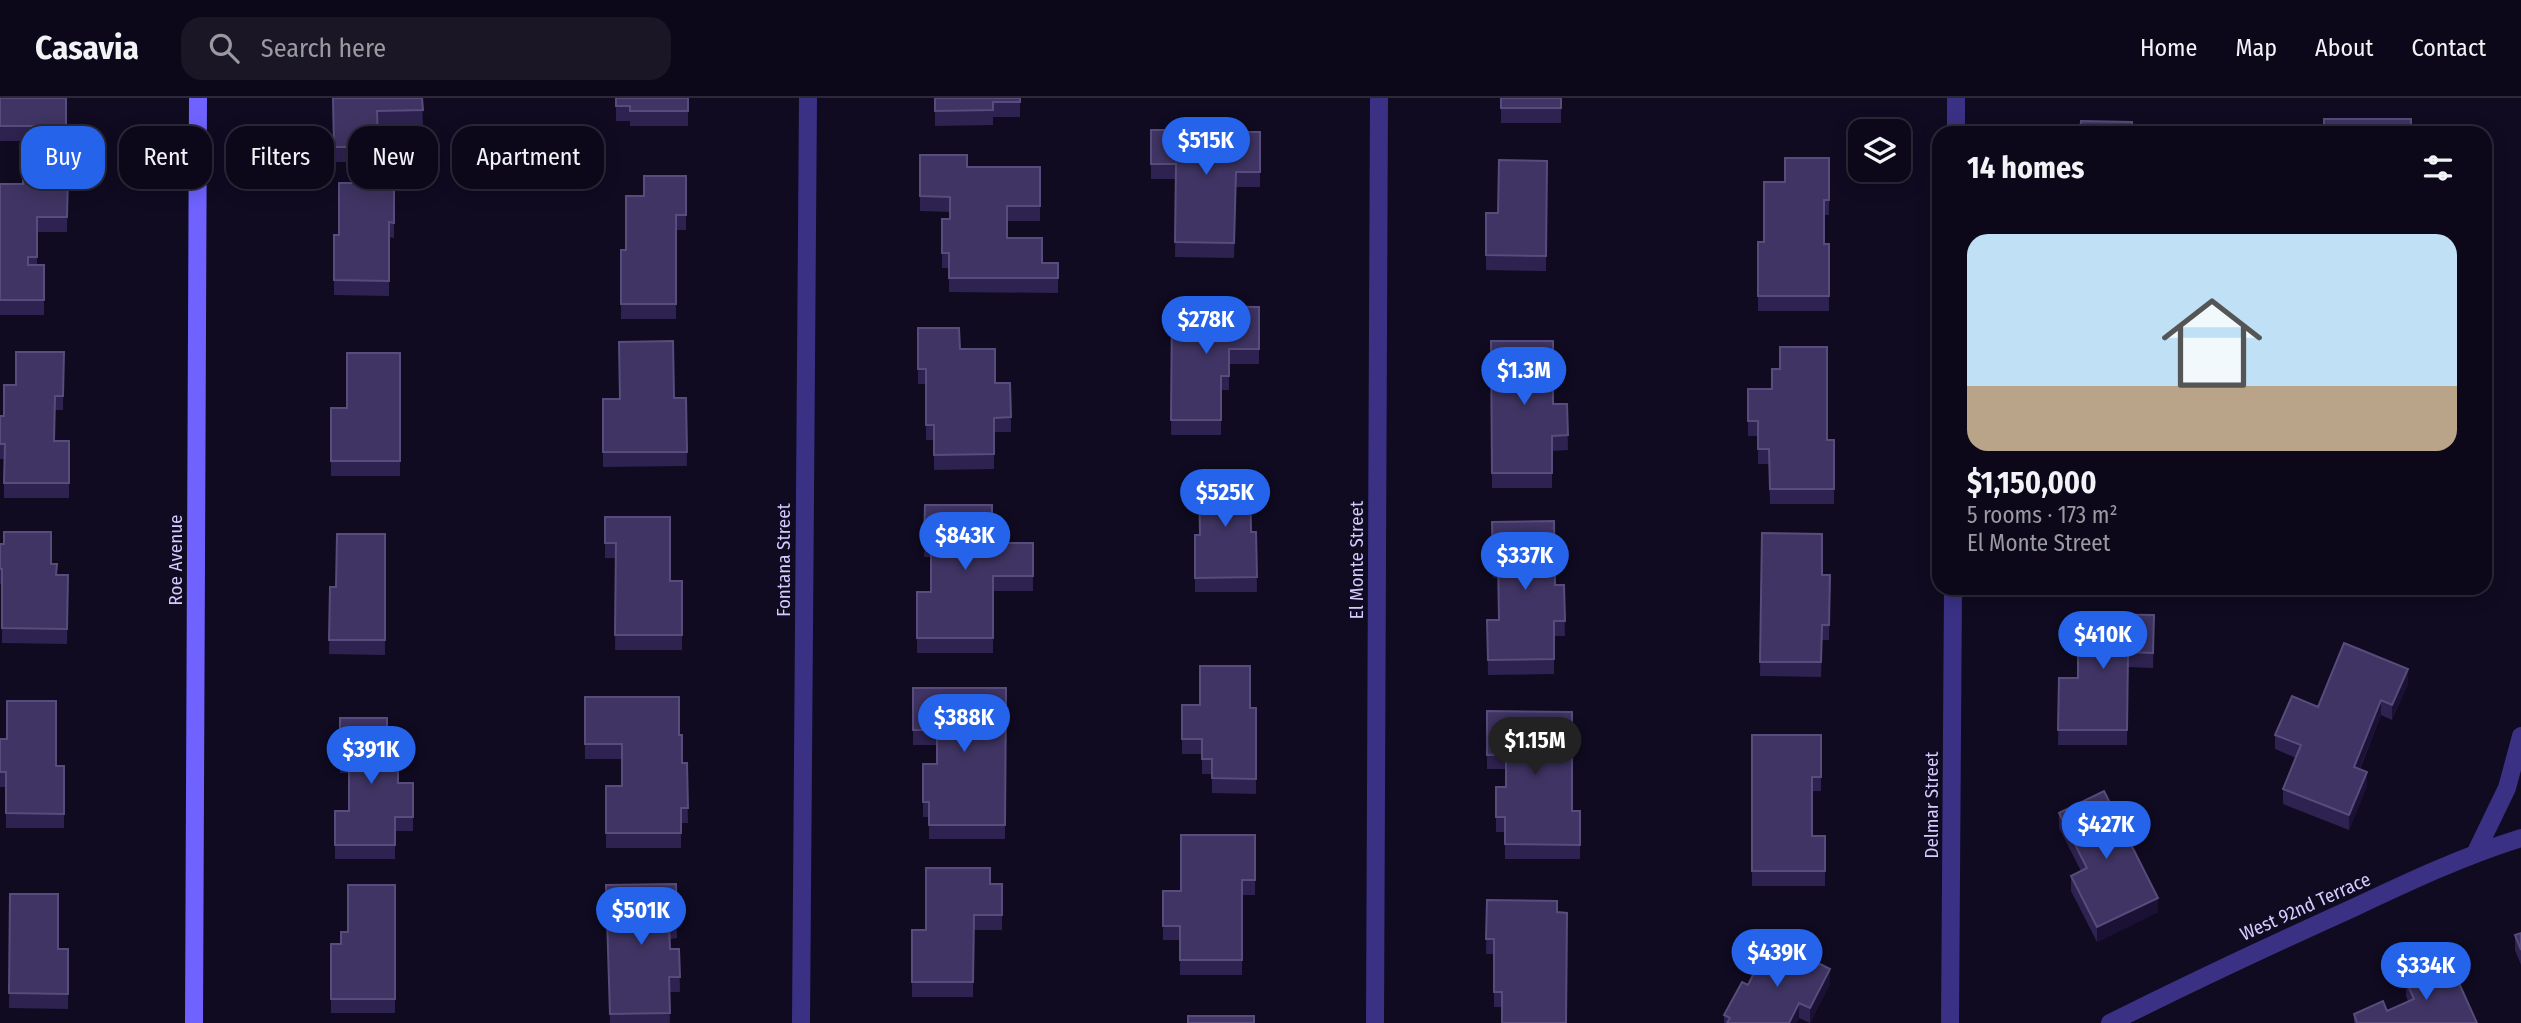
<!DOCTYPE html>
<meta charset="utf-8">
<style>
:root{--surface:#0c0819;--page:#1a1626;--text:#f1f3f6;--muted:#9a9aa2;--line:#2c2938;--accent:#2563eb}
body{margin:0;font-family:"Fira Sans Condensed",sans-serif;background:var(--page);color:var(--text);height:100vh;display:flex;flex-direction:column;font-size:26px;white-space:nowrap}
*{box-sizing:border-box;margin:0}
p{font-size:23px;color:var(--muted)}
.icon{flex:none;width:38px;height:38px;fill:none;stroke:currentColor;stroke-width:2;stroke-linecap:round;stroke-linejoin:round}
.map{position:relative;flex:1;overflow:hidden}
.details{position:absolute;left:1932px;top:28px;width:560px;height:469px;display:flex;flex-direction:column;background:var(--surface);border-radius:21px;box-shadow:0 4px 18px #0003,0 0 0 2px var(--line)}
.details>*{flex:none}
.top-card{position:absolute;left:21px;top:28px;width:665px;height:63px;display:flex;gap:14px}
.tools{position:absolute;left:1848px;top:21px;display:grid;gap:14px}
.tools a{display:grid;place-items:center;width:63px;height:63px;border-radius:14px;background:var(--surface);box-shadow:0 4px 18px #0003,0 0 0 2px var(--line);font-size:35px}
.price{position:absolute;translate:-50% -60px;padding:0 16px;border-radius:24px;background:var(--accent);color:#fff;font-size:23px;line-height:46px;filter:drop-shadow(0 2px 4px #0008)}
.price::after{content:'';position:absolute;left:50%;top:42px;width:21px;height:16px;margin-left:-10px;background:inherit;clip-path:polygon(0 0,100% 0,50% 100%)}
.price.current{background:#222;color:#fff}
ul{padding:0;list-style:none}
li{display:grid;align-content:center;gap:14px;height:371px;padding:0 35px}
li+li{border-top:2px solid var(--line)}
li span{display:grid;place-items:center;height:217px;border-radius:21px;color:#555}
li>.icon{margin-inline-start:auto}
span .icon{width:126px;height:126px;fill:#fffc;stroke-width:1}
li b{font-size:30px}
h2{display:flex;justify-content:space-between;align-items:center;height:84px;padding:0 35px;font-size:30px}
.chip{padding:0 24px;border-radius:21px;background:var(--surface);box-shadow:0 4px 18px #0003,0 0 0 2px var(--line);font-size:24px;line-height:63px}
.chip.current{background:var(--accent);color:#fff}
header{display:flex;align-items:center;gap:42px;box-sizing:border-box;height:98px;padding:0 35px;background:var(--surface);border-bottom:2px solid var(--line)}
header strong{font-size:33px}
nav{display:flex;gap:38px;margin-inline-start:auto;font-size:24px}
.search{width:490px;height:63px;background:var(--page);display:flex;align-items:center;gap:18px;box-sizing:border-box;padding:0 24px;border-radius:21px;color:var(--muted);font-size:26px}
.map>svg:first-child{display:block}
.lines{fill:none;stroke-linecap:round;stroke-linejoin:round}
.street{stroke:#3a3184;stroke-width:18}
.secondary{stroke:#6f62ff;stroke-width:18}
.wall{fill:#2e2250}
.shaded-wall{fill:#1a1135}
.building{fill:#3f3463;stroke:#574c7b;stroke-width:2}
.labels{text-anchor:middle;stroke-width:5;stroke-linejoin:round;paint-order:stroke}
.street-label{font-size:19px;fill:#d4cbff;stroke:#100b21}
</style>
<header>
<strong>Casavia</strong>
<div class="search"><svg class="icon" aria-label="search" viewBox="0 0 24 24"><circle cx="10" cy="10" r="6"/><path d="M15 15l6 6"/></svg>Search here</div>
<nav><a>Home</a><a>Map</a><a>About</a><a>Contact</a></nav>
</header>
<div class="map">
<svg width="2521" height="925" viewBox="0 0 2521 925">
<rect width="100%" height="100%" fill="#100b21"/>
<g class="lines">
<!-- street -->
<path class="street" d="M1956,35V0
M2476,754L2507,690L2521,638
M801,925L808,0
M1375,925L1379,0
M1950,925L1953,490
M2110,925C2190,885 2271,847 2353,810C2408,784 2463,758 2521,740"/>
<!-- secondary -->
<path class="secondary" d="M194,925L198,0"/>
</g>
<!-- wall -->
<path class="wall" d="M0,0H66V43H0Z
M333,0H422L423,27L378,28V64H334Z
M616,0H688V28H630V23H616Z
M935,0H1020V19H993V27L935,28Z
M1501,0H1561V25H1501Z
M1151,32L1260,34V89H1236L1234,160L1175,159L1176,81H1151Z
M920,57L967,69H1040V123H1007V140L1042,165H1058V195L949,194V170H942V121H950V114L920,113Z
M1829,60V117H1824V146H1829V213H1758V144H1764Z
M1547,63L1546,173L1486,172V115H1498Z
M68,76L67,134H37V167H44V217H0V86H23Z
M686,78V132H676V221H621V152H626L644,98Z
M394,85V140L389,139V198L334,197V137H339Z
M1172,208L1259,209V266H1229V292H1221V337H1171Z
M918,230L960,251L995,285L1011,319V334H994V371L934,372V342H926V286H918Z
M1491,243L1553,306H1567L1568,352L1552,353V390H1492Z
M64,254L63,312H55V343H69V400H4V361H0V318H4L16,287Z
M400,255V378H331V310H347Z
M1748,291L1827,342H1834V406H1770L1769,366H1758V338H1748Z
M686,300L687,368L603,369V301Z
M925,407L992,445H1033V493H993V555H917V494H931V459H924Z
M605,419L670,483H682V552H615L616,460H605Z
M1492,424L1555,487H1564L1565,538H1554V576L1488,577L1487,522H1499L1498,480H1493Z
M1256,434L1257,494H1195V437Z
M1762,435L1822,477H1830L1829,542H1822L1821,579L1760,578Z
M385,436V557L329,556L330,489H336Z
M0,446L51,466L57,477H68L67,546L2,545V486H0Z
M2067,490H2147V496L2067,494Z
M2351,490H2397V491H2351Z
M2154,517L2153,570L2128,569L2127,647H2058L2059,580H2078Z
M2408,586L2392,622L2381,617L2360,671L2367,688L2349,732L2283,706V691L2296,660L2275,651V637L2318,609Z
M913,590H1006L1005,741H929V719H923V666H937V647H913Z
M585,599L679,637L682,665H687L688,725H681V750H606V688H622V661H585Z
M1182,607L1256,610V696L1212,695V676H1202V656H1182Z
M1487,613L1572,713H1580V761H1505V734H1496V689H1506V671H1487Z
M340,620L387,658L398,685H413V733H395V761H335V713H349V675H340Z
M1752,637H1821V693H1812V738H1825V788H1752Z
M0,641L56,668H64V730H6V689H0Z
M2059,715L2158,814L2097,844L2071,793V778L2081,773L2059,730Z
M1255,737V797H1242V877H1180V842H1163V793H1181Z
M676,786L677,840L670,841V851H679L680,894H669L670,925H610L606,787Z
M1002,786V832H974L973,899H912V832H926Z
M395,787V915H331V846H341L348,834Z
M10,796L58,851H68V911L9,910Z
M1487,802L1557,803L1502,909H1494V856H1486Z
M2521,835V867L2515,852V837Z
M2406,883L2477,925H2354V916L2387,913L2408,903L2406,898Z
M1830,886L1810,925L1799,920L1796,925H1724V917Z"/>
<!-- shaded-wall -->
<path class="shaded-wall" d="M2408,571V586L2392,622V607Z
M2381,602V617L2354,684V669Z
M2367,674V688L2349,732V717Z
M2158,800V814L2097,844V829Z
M1830,871V886L1810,925V910Z
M1799,905V920L1796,925H1789Z"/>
<!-- building -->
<path class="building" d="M0,0H66V28H0Z
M333,0H422L423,12L377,13L378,49H334Z
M616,0H688V13H630V8H616Z
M935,0H1020V4H993V12L935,13Z
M1501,0H1561V10H1501Z
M2324,21H2411V35H2324Z
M2081,23L2132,24V35H2080Z
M1187,26H1230V34H1260V74H1236L1234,145L1175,144L1176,66H1151V32H1187Z
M920,57H967V69H1040V108H1007V140H1042V165H1058V180H949V155H942V121H950V99L920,98Z
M1785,60H1829V102H1824V146H1829V198H1758V144H1764V84H1785Z
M1499,62L1547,63L1546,158L1486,157V115H1498Z
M23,76H68L67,119H37V159H28V167H44V202H0V86H23Z
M644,78H686V117H676V206H621V152H626V98H644Z
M339,85H394V125L389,124V183L334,182V137H339Z
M1172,208L1259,209V251H1229V278H1221V322H1171Z
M918,230H959L960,251H995V285H1010L1011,319L994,320V356L934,357V327H926V271H918Z
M673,243L674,300H686L687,354H603V301H620L619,244Z
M1491,243H1553V306H1567L1568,337L1552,338V375H1492Z
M1780,249H1827V342H1834V391H1770L1769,351H1758V323H1748V291H1772V271H1780Z
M16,254H64L63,298H55L54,343H69V385H4L5,346H0V318H4V287H16Z
M347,255H400V363H331V310H347Z
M1250,377L1251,434H1256L1257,479L1195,480V437H1200L1199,378Z
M925,407H992V445H1033V478H993V540H917V494H931V444H924Z
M605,419H670V483H682V537H615L616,445H605Z
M1554,423L1555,487H1564L1565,523H1554V561L1488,562L1487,522H1499L1498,465H1493L1492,424Z
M4,434H51V466H57L56,477H68L67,531L2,530V471H0V446H4Z
M1762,435L1822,436V477H1830L1829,527H1822L1821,564H1760Z
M337,436H385V542H329L330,489H336Z
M2078,516L2154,517L2153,555L2128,554L2127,632H2058L2059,580H2078Z
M2344,545L2408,571L2392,607L2381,602L2354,669L2367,674L2349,717L2283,691L2301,647L2275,637L2292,598L2318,609Z
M1200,568H1250V610H1256V681L1212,680V661H1202V641H1182V607H1200Z
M913,590H1006L1005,727H929V704H923V666H937V632H913Z
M585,599H679V637H682V665H687L688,710H681V735H606V688H622V646H585Z
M7,603H56V668H64V716L6,715V674H0V641H7Z
M1487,613L1572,614V713H1580V747L1505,746V719H1496V689H1506V657H1487Z
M340,620H387V658H398V685H413V719H395V747H335V713H349V660H340Z
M1752,637H1821V679H1812V738H1825V773H1752Z
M2104,693L2158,800L2097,829L2071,778L2087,770L2059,715Z
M1181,737H1255V782H1242V862H1180V828H1163V793H1181Z
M926,770H990V786H1002V817H974L973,884H912V832H926Z
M676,786L677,825L669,826L670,851H679L680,879H669L670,915L610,916L606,787Z
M348,787H395V901H331V846H341V834H348Z
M10,796H58V851H68V896L9,895Z
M1487,802L1557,803V814L1567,815L1566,925H1502V894H1494V841H1486Z
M2521,835V852L2515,837Z
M1767,849L1787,860L1791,851L1830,871L1810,910L1799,905L1789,925H1727L1730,920L1724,917L1742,884L1748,887Z
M2449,863L2477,925H2357L2354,916L2383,903L2387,913L2414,901L2406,883Z
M1188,918H1254V925H1188Z"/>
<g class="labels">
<!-- street labels -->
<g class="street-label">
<text transform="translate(175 462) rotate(-90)" y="7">Roe Avenue</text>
<text transform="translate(783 462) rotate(-90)" y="7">Fontana Street</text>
<text transform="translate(1356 462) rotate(-90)" y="7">El Monte Street</text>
<text transform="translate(1931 707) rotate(-90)" y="7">Delmar Street</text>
<text transform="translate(2305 808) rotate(-24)" y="7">West 92nd Terrace</text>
</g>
</g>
</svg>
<div class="tools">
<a><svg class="icon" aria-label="layers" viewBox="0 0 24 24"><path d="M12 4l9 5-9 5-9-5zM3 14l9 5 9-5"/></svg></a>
</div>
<b class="price" style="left:1206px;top:79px">$515K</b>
<b class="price" style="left:1206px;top:258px">$278K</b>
<b class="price" style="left:1524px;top:309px">$1.3M</b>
<b class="price" style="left:1225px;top:431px">$525K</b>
<b class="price" style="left:965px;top:474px">$843K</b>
<b class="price" style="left:1525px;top:494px">$337K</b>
<b class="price" style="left:2103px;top:573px">$410K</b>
<b class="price" style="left:964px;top:656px">$388K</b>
<b class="price current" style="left:1535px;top:679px">$1.15M</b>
<b class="price" style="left:371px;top:688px">$391K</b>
<b class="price" style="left:2106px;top:763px">$427K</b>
<b class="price" style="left:641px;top:849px">$501K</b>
<b class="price" style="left:1777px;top:891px">$439K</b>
<b class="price" style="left:2426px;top:904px">$334K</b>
<div class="top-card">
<a class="chip current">Buy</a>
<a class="chip">Rent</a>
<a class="chip">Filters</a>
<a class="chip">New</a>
<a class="chip">Apartment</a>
</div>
<section class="details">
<h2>14 homes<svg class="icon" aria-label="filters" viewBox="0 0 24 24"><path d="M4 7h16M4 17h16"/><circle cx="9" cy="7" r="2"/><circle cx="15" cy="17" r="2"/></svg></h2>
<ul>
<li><span style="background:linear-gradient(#bfe0f5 70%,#b9a48a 0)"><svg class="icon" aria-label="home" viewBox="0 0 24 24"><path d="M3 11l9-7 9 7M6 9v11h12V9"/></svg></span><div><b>$1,150,000</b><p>5 rooms · 173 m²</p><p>El Monte Street</p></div></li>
</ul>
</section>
</div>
